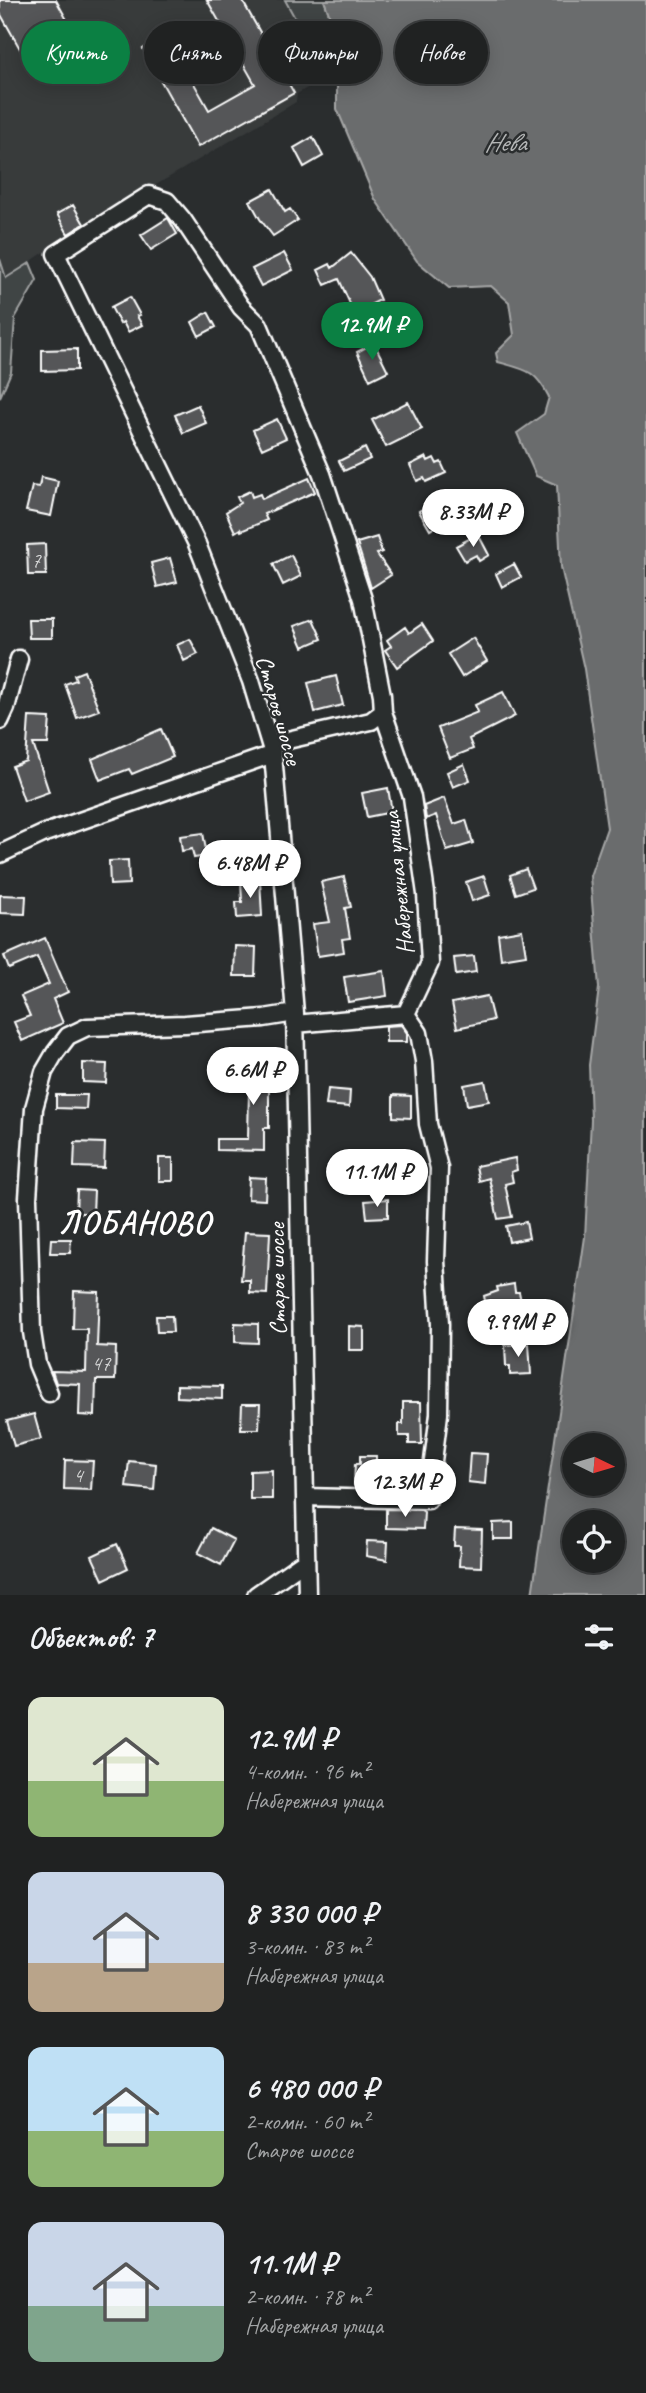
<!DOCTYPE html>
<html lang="ru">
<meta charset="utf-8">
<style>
:root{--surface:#202222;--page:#282a2a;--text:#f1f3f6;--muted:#a2a4a5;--line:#3d3f40;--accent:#0b8043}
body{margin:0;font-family:Caveat,sans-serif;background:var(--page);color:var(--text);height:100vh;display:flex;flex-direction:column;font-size:26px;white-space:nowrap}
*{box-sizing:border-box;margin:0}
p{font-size:23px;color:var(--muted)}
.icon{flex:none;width:38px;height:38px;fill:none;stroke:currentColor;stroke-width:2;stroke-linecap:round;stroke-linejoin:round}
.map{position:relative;height:1595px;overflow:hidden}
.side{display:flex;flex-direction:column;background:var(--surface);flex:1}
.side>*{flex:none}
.hud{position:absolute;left:21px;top:21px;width:606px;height:63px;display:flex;gap:14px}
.needle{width:46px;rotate:95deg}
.controls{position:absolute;left:562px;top:1433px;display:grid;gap:14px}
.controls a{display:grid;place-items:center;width:63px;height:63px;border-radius:50%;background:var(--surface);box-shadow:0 4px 18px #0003,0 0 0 2px var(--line);font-size:35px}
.price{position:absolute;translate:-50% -60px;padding:0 16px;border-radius:24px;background:#fff;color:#222;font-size:23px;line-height:46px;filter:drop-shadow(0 2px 4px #0008)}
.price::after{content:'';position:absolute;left:50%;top:42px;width:21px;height:16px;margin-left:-10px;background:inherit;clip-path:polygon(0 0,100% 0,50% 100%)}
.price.active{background:var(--accent);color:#fff}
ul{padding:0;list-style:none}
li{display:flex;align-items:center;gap:21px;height:175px;padding:0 28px}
li span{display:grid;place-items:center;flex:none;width:196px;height:140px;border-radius:14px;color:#555}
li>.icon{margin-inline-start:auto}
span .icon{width:84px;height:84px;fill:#fffc;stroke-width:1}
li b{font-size:30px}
h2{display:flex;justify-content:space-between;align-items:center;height:84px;padding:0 28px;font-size:30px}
.tag{padding:0 24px;border-radius:32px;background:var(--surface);box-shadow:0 4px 18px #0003,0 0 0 2px var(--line);font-size:24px;line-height:63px}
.tag.active{background:var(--accent);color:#fff}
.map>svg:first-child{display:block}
.built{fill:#373a3b}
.green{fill:#414445;stroke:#a0a2a2;stroke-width:2}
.water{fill:#6a6c6d;stroke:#a6a7a7;stroke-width:2;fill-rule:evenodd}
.building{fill:#555758;stroke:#fff;stroke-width:2}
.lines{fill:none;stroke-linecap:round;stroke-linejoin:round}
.minor-casing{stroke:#fff;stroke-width:21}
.minor{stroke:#2a2d2e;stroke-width:16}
.labels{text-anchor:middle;stroke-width:5;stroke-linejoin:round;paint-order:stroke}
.number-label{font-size:21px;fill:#d4d5d5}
.street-label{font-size:24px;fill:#fff;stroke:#2a2d2e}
.water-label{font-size:26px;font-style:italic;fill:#b4b6b6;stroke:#2a2d2e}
.district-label{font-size:32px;font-weight:bold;letter-spacing:2px;fill:#fff;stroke:#2a2d2e}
</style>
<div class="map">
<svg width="646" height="1595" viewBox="0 0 646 1595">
<rect width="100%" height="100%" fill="#2a2d2e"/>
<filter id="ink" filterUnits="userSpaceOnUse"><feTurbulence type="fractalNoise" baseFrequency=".0143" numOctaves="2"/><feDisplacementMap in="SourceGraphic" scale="14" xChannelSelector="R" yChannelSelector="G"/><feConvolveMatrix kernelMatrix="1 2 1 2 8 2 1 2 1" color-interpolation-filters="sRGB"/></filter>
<g filter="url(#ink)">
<!-- built -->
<path class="built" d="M0,0H285L327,76L297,94L296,102L58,243L6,278L0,259Z"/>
<!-- green -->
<path class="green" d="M285,0H324L342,51L337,80L327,76Z
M0,259L6,278L30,263L37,280L15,318L11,372L0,397Z"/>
<!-- water -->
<path class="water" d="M324,0H646V1595H532L585,1237L591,1120L589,1065L599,988L590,876L607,828L584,669L561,567L557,485L536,476L517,433L544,414L549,397C535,370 527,370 498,362L496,353L514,335L509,302L491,286L449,288L417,261L375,199L337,109V80L342,50ZM574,1446H612V1484H574ZM574,1522H612V1561H574Z"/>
<!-- building -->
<path class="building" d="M0,0H56L76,36L28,63L0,13Z
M207,0H242L294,93L198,147L143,49L167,36L209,110L255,84Z
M313,137L323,156L304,167L294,148Z
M272,189L285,212L290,209L298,220L273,236L260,219L250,201Z
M73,205L84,224L68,234L57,214Z
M168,218L177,234L151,250L141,235Z
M284,253L293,270L261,286L252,269Z
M351,253L370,277L380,300L354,313L339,279L325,285L318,270L330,264L332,268Z
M130,297L140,315L137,316L142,325L128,332L123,322L120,324L111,307Z
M208,312L216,327L199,336L192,322Z
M374,343L388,371L370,380L357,352Z
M77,349V370L42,371V350Z
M408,402L422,429L386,447L372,420Z
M198,405L206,423L183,433L175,415Z
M277,419L286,438L262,449L253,430Z
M365,448L370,459L344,471L339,461Z
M426,457L428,461L434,458L437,464L441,462L446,473L426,482L424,478L417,481L410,465Z
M41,477L58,481L51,516L26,511L32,486L39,487Z
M309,478L315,492L264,514L267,520L241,531L240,529L235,532L226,512L240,503L237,497L250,491L252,497L260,494L262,499Z
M440,498L451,517L430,530L419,511Z
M478,534L489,555L479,561L476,555L465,561L456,546Z
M377,537L382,552L377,554L391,575L371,588L357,543Z
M45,544L46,575H28L27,545Z
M291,555L301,576L283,585L273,564Z
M170,558L177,582L157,587L151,563Z
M514,564L521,577L502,587L496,574Z
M28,619H52V638H29Z
M313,619L322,639L303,647L294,626Z
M422,624L433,641L397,667L385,650L391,646L387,640L405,627L409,633Z
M473,638L487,661L462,677L448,654Z
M190,639L198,654L184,661L177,645Z
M84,671L99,710L77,718L65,684L76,680L74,675Z
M336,676L343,705L315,712L308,683Z
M503,692L515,716L469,739L473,749L450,758L438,728L478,712L475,705Z
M29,717L50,718L48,744H33L49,792L24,801L12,766L26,761Z
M161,729L173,757L132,774L129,769L100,780L92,759Z
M464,764L470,780L453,787L447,772Z
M388,788L392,812L367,817L362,793Z
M444,798L454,824L466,820L473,843L447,851L436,815L426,819L424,806Z
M203,833L207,856L194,858L192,849L182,851L180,836Z
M128,860L129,884L110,885L109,861Z
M526,869L533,888L516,894L510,875Z
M484,876L490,895L472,901L466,882Z
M344,877L351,907L345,908L350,938L342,939L344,952L318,956L313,924L330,922L321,882Z
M260,879L262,916L237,918L236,902H242L241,881Z
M0,895L26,896L25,914L0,913Z
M522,930L526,955L501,959L498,934Z
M45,938L68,992L53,999L63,1023L22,1041L14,1022L30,1016L21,996L49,984L37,957L9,969L4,956Z
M235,946L256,947L255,976H234Z
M474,956L476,972L456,975L454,958Z
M384,971L387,996L348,1002L344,977Z
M487,996L493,1020L457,1028L452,1003Z
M401,1025L407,1033V1042H386V1026Z
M243,1059H269V1128H264V1151L217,1150V1139H248L249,1088H242Z
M83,1063L107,1064L106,1083L83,1082Z
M485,1081L489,1101L467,1105L464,1085Z
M328,1089L350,1091L349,1107L326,1105Z
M56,1095H87L86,1109L56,1108Z
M393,1095L411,1096V1118L393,1117Z
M75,1142L105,1143L104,1168L74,1167Z
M159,1158H173V1181H159Z
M515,1158L517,1170L511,1172L513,1182L505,1184L512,1217L498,1219L489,1178L479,1181L476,1166Z
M249,1177L266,1178L265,1200L248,1199Z
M77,1190L94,1191L93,1213H76Z
M388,1199V1217L367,1218L365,1201Z
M526,1222L529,1238L509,1242L506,1226Z
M245,1232L270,1233L267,1294L250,1293V1280H241Z
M51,1239H71L70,1253H50Z
M514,1284L515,1292H519L524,1314L489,1321L484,1296L498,1291L497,1287Z
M74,1291L99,1292L97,1346L116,1347L115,1380H96L95,1416L79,1415L80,1384L56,1383L52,1371L86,1372L87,1329H73Z
M156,1316H172L173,1332H157Z
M235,1323L258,1324V1343L235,1342Z
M349,1326L364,1327V1350H349Z
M529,1344L531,1374L510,1375V1366H506L505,1345Z
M177,1385L222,1386V1399L177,1397Z
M403,1402H421L422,1444H409V1436H399V1424H403Z
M242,1404H260L259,1429H241Z
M34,1414L41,1439L14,1446L7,1421Z
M470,1453L487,1454L485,1484L468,1482Z
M360,1456H376V1465H386V1472L421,1473L419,1489L354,1485L355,1464H360Z
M65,1460L93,1461L91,1490L64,1489Z
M129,1461L156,1464L154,1490L126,1487Z
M272,1470V1499H250V1471Z
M386,1509L421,1510L424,1512L423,1529L386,1528Z
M513,1522V1539H493V1523Z
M211,1528L234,1540L221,1565L198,1553Z
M455,1529L482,1530L481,1567L459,1566L460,1546H454Z
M367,1541L388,1542L387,1560L366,1556Z
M117,1544L128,1568L103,1580L92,1556Z"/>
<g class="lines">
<defs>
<path id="minor" d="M0,721L6,708L19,659
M270,744L371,721L383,712
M0,854L45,833L273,754
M295,1024L406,1014
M49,1393L37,1364L32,1332L28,1198L34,1108L44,1072L55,1053L68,1036L87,1027L185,1024L264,1018L295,1013
M305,1497L428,1500L439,1414L440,1324L436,1261L439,1168L428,1124L424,1061L419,1033L406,1014
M256,1595L306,1560
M307,1595L295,1013L273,754L251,681L197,544L56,254L149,195L167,201L183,220L241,307L259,325L322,474L363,599L382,695L383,712L412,797L426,894L430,963L406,1014"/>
</defs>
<!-- minor casing -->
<use href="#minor" class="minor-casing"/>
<!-- minor -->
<use href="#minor" class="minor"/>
</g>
</g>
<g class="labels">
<!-- number labels -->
<g class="number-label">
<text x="36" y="567">7</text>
<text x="101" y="1370">47</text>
<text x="78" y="1482">4</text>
</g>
<!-- street labels -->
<g class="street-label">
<text transform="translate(279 710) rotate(74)" y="8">Старое шоссе</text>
<text transform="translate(398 883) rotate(-96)" y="8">Набережная улица</text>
<text transform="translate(277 1279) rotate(-91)" y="8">Старое шоссе</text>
</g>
<!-- water labels -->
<g class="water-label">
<text x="505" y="151">Нева</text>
</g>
<!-- district labels -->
<g class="district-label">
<text x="135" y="1233">ЛОБАНОВО</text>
</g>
</g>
</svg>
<div class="controls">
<a><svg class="needle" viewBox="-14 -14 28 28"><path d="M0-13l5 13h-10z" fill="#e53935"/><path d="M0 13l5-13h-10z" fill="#a2a4a5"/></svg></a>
<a><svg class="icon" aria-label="locate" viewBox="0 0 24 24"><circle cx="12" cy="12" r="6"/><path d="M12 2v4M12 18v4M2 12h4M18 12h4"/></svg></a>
</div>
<b class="price active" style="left:372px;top:362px">12.9M ₽</b>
<b class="price" style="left:473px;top:549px">8.33M ₽</b>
<b class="price" style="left:250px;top:900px">6.48M ₽</b>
<b class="price" style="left:253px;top:1107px">6.6M ₽</b>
<b class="price" style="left:377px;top:1209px">11.1M ₽</b>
<b class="price" style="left:518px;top:1359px">9.99M ₽</b>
<b class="price" style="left:405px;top:1519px">12.3M ₽</b>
<div class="hud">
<a class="tag active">Купить</a>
<a class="tag">Снять</a>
<a class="tag">Фильтры</a>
<a class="tag">Новое</a>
</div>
</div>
<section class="side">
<h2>Объектов: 7<svg class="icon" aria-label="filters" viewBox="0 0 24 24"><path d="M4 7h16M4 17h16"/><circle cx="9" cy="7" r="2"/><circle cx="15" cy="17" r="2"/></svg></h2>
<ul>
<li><span style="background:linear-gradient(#dfe7d0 60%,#8fb573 0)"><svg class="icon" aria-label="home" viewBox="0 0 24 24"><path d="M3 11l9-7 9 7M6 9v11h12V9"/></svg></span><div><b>12.9M ₽</b><p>4-комн. · 96 m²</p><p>Набережная улица</p></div></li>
<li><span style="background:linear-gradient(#c9d6e8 65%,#b9a48a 0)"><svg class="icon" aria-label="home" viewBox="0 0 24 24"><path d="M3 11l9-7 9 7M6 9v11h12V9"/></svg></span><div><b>8 330 000 ₽</b><p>3-комн. · 83 m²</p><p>Набережная улица</p></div></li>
<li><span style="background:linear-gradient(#bfe0f5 60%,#8fb573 0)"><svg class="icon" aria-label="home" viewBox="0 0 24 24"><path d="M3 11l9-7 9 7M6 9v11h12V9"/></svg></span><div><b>6 480 000 ₽</b><p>2-комн. · 60 m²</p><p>Старое шоссе</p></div></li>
<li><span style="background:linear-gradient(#c9d6e8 60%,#7fa58c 0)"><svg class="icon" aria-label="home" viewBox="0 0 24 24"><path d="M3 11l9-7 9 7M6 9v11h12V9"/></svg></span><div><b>11.1M ₽</b><p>2-комн. · 78 m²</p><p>Набережная улица</p></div></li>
</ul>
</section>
